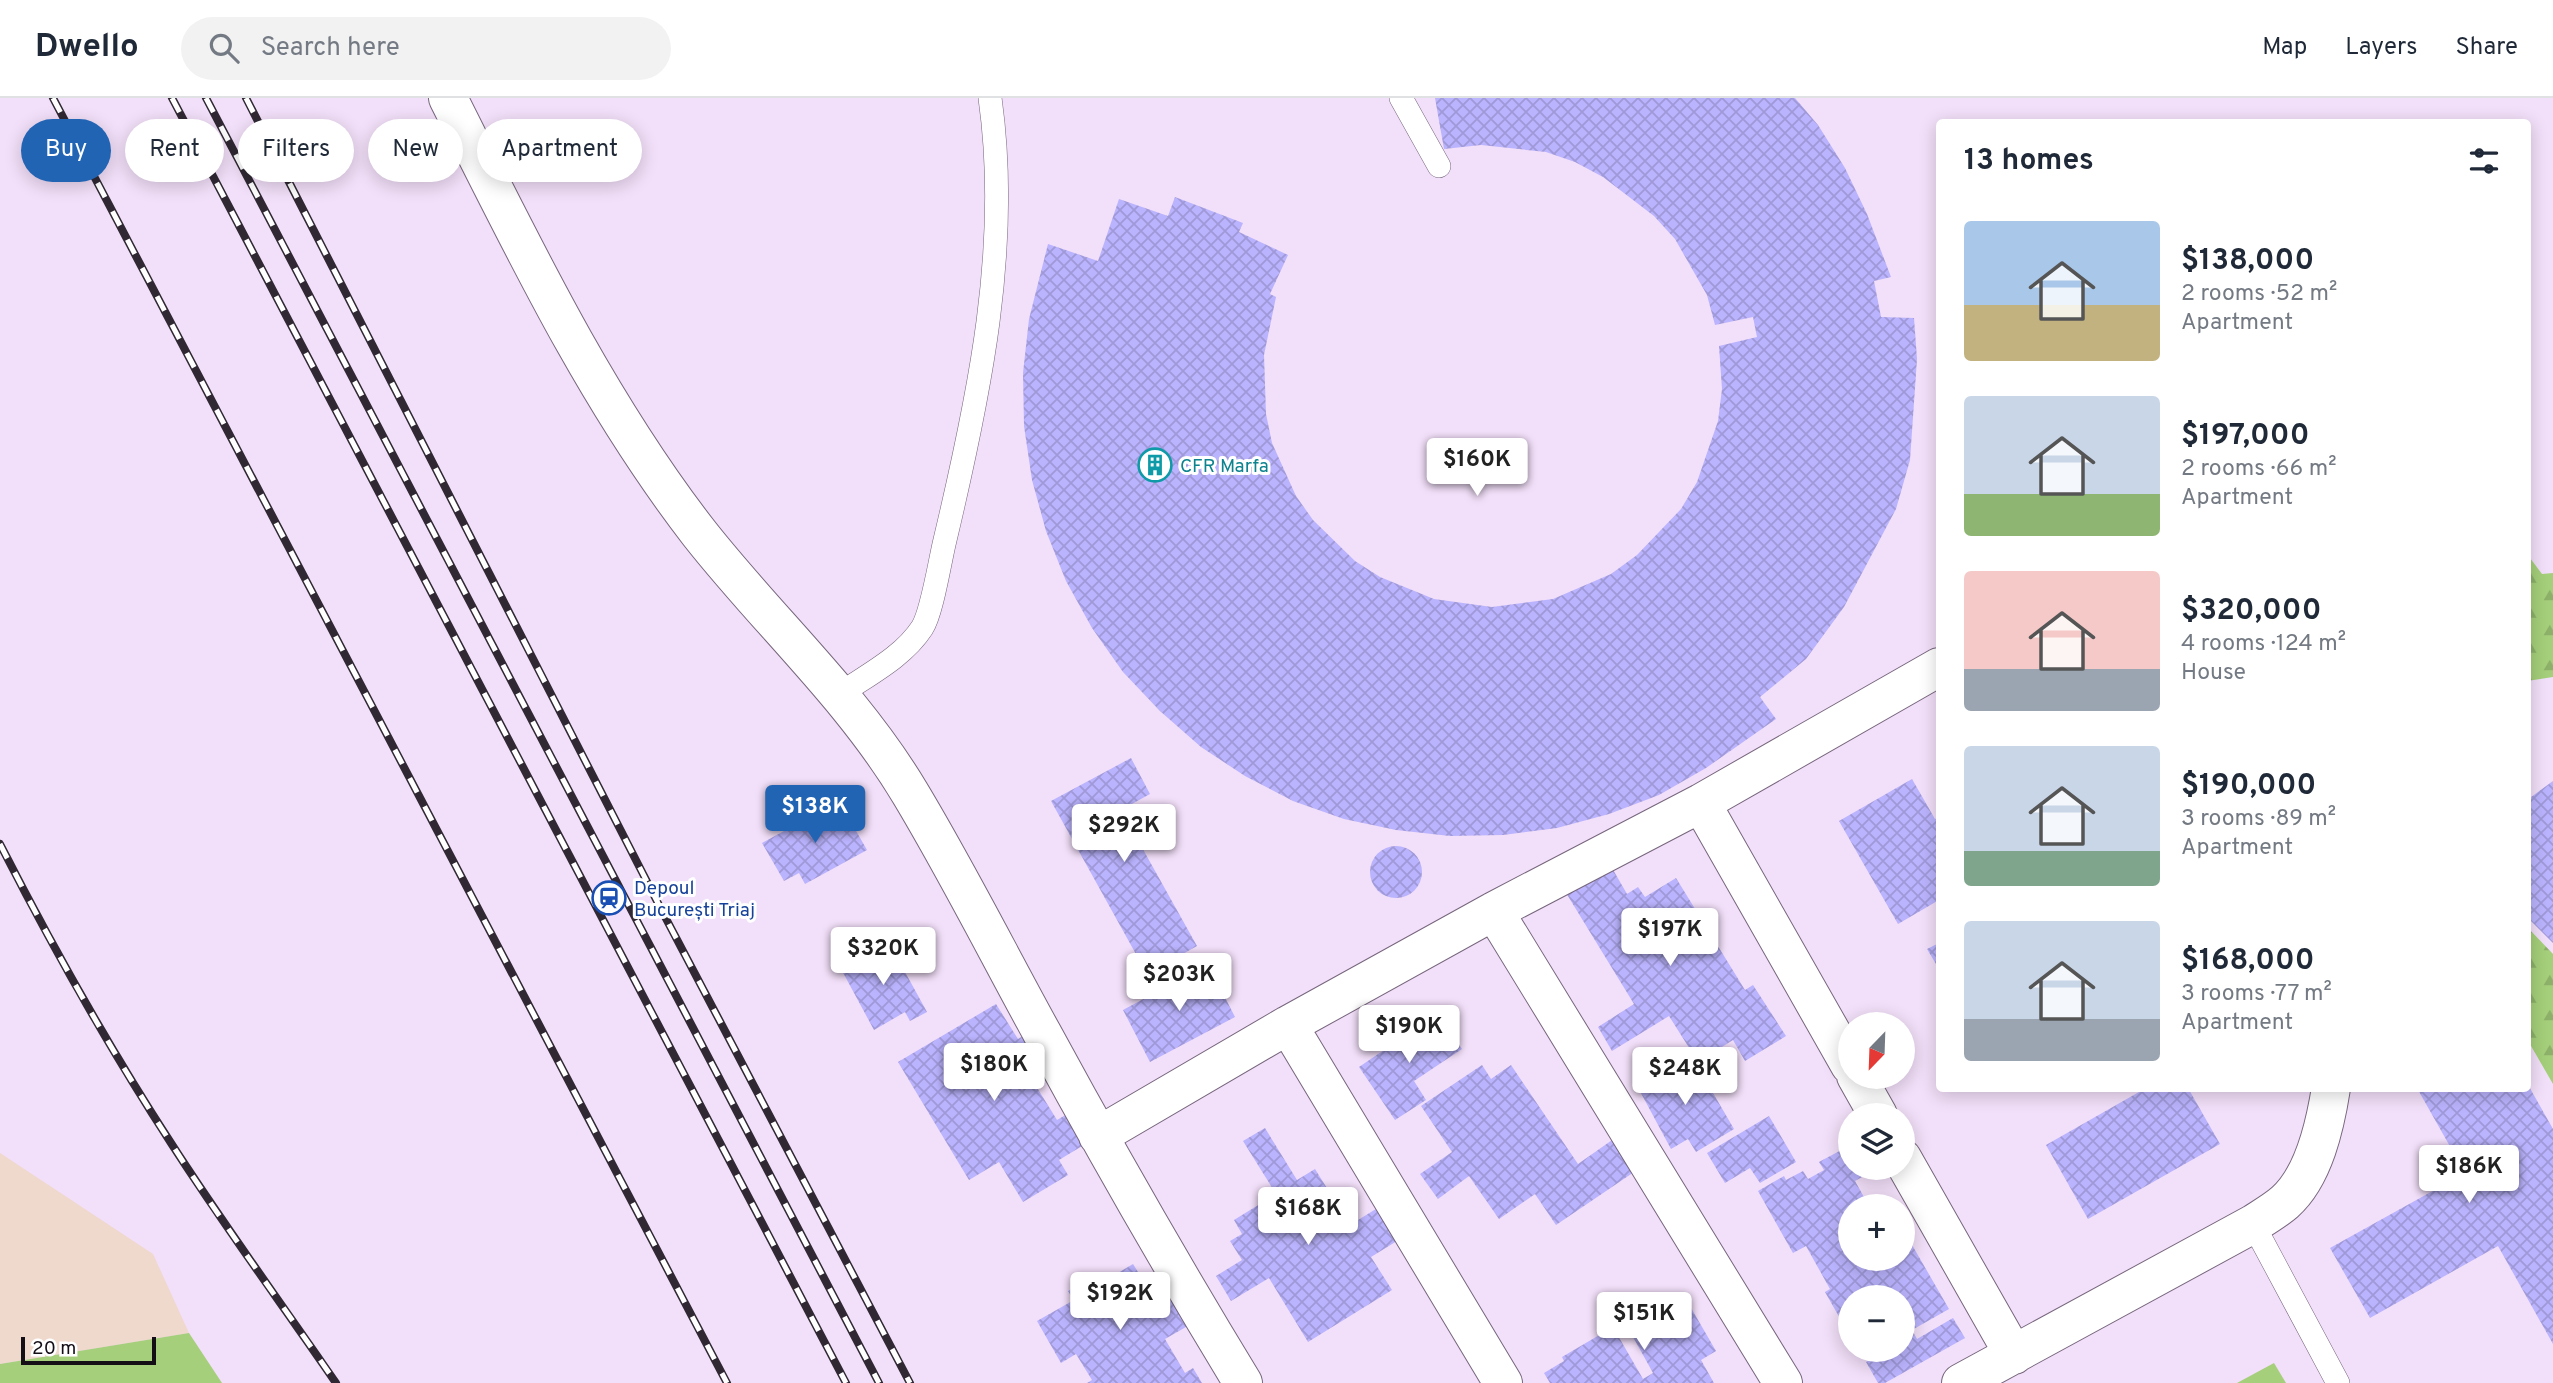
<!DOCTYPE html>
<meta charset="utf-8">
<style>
:root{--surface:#fff;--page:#f2f2f3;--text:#1f2937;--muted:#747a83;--line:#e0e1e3;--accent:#2164b4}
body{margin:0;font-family:Overpass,sans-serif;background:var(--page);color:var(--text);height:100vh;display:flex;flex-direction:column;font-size:26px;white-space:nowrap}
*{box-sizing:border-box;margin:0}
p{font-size:23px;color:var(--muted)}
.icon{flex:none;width:38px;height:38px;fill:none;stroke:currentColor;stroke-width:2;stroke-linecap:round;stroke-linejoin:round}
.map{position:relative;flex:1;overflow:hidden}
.panel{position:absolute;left:1936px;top:21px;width:595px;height:973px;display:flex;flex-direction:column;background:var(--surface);border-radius:7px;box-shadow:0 4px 18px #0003}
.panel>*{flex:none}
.top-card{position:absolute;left:21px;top:21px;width:665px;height:63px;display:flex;gap:14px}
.needle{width:46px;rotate:203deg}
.tools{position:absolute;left:1838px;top:914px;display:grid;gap:14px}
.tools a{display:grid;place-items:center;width:77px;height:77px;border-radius:50%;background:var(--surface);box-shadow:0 4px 18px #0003;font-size:35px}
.scale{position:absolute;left:21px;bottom:18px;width:135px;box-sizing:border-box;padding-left:7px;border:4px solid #140e17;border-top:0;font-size:19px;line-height:24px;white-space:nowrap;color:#140e17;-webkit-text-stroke:5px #fff;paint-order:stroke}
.price{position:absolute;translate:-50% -60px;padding:0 16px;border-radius:7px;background:#fff;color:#222;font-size:23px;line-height:46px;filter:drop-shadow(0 2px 4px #0008)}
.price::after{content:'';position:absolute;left:50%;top:42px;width:21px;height:16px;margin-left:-10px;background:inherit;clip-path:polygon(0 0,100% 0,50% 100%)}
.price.on{background:var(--accent);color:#fff}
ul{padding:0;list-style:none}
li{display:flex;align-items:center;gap:21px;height:175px;padding:0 28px}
li span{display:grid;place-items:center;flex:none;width:196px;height:140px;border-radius:7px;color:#555}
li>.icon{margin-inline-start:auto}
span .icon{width:84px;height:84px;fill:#fffc;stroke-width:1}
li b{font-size:30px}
h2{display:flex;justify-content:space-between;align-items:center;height:84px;padding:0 28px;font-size:30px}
.chip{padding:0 24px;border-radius:32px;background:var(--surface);box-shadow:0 4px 18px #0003;font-size:24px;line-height:63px}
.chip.on{background:var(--accent);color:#fff}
header{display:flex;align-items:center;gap:42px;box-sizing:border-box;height:98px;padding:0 35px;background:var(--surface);border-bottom:2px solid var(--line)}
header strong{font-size:33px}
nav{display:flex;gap:38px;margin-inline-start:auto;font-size:24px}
.search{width:490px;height:63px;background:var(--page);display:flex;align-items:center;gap:18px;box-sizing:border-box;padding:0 24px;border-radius:38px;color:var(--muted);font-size:26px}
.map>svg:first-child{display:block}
.commercial{fill:#efd8cc}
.green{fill:#a5cf7a}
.forest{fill:url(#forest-firs)}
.building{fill:url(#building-cross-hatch)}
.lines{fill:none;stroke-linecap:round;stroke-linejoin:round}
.lane-casing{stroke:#77667d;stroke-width:24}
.street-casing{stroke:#77667d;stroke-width:40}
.lane{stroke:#fff;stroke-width:23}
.street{stroke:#fff;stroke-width:38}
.rail-casing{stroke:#302934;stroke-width:8}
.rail{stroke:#fff;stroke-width:5;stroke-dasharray:16;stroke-linecap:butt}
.labels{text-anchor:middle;stroke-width:6;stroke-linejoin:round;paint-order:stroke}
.culture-label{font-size:19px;fill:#0d838f;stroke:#fff;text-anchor:start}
.transit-label{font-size:19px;fill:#164399;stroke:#fff;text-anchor:start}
</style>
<header>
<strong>Dwello</strong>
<div class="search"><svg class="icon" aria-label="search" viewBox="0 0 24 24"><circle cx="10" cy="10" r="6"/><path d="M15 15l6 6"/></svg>Search here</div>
<nav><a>Map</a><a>Layers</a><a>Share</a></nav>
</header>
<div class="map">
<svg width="2553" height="1285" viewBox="0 0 2553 1285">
<defs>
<pattern id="forest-firs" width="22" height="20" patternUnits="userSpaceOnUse" patternTransform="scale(1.75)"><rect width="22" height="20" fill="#a5cf7a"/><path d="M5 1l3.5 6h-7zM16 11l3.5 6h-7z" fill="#8db169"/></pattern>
<pattern id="building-cross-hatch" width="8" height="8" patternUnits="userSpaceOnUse" patternTransform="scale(1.75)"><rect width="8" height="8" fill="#bab3fd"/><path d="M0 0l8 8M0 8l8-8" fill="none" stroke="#9f99d8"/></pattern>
</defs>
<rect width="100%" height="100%" fill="#f2dff9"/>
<!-- commercial -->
<path class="commercial" d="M0,1055L153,1156L189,1235L0,1266Z"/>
<!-- green -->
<path class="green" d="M189,1235L222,1285H0V1266Z
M2274,1265L2286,1285H2237Z"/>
<!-- forest -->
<path class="forest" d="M2527,456L2542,476L2553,475V579L2527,583Z
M2527,829L2553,856V986L2527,941Z"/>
<!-- building -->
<path class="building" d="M1435,0H1795L1818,27L1845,70L1867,116L1891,179L1874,183L1881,219L1914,220L1917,261L1910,362L1896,411L1844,509L1806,561L1760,599L1776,621L1706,670L1659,697L1609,716L1557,730L1503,737L1450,738L1396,732L1344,721L1293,703L1245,678L1201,649L1160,613L1123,574L1092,530L1066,483L1046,433L1032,382L1024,328L1023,275L1029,221L1048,146L1098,163L1119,101L1168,118L1175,99L1243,125L1239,134L1288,157L1270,196L1276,199L1264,257L1266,316L1272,345L1296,398L1313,422L1355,463L1380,479L1434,501L1492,509L1553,501L1611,476L1637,457L1681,411L1697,384L1718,323L1722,291L1719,248L1757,239L1753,219L1715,227L1707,197L1675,141L1654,118L1603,79L1575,64L1546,54L1481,47L1444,51Z
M1131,660L1150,696L1121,712L1197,848L1147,876L1051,703Z
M1912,681L1935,721L1939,719V802L1898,826L1839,723Z
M2553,683V845L2527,819V702Z
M839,703L867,752L805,786L799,775L784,783L762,745Z
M1370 774a26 26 0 1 1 52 0a26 26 0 1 1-52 0Z
M1608,763L1627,796L1638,789L1645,799L1676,780L1745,892L1753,887L1786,938L1745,963L1733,942L1698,964L1669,918L1612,953L1598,929L1634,906L1563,790Z
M888,843L927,914L910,923L905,914L874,932L840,869Z
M1939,845V871L1927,851Z
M1208,866L1235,919L1150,964L1123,912Z
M996,906L1018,941L1031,933L1049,962L1028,975L1057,1022L1074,1012L1092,1042L1059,1062L1068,1077L1023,1104L999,1064L969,1082L898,964Z
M1437,916L1462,951L1414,983L1426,1002L1395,1022L1359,969Z
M1695,964L1734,1031L1696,1054L1688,1041L1671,1051L1635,984L1663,969L1670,980Z
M1482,967L1491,981L1511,967L1578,1066L1615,1040L1637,1072L1556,1127L1535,1096L1499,1121L1469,1078L1438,1101L1420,1076L1452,1054L1421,1008Z
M2527,985L2553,1031V1246L2498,1148L2370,1220L2330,1150L2465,1075L2417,990H2527Z
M2146,990H2188L2220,1046L2088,1121L2046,1047Z
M1769,1018L1796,1064L1760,1085L1750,1070L1725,1085L1707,1055Z
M1265,1030L1297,1082L1315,1071L1350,1127L1384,1106L1405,1138L1371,1159L1392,1192L1308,1244L1269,1180L1231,1203L1216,1178L1242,1162L1230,1143L1242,1136L1234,1122L1276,1096L1243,1043Z
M1845,1050L1850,1058V1069H1856L1862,1079L1855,1083L1869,1108H1850V1160H1902L1904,1133L1949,1211L1912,1232L1917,1241L1953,1220L1965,1240L1885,1285H1878L1866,1264L1888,1251H1902V1199H1850V1238L1825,1194L1830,1191L1806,1148L1793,1155L1758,1093L1784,1078L1786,1082L1803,1073L1808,1081L1824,1072L1819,1064Z
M1133,1166L1158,1206L1176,1196L1193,1225L1165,1241L1185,1275L1193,1270L1202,1285H1087L1092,1282L1076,1256L1061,1265L1037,1223L1074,1202L1068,1193L1091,1180L1096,1188Z
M1683,1196L1716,1253L1701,1262L1714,1285H1550L1544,1275L1564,1263L1562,1259L1613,1229L1643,1281L1653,1275L1627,1228Z"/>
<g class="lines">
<defs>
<path id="lane" d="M1401,0L1439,68
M840,596C869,576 903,559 922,530C932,515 940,462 945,442C979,299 1011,148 990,0
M2253,1126L2338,1285"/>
<path id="street" d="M448,0C523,149 596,302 699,435C768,523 852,598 910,695C957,773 998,855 1042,935C1106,1053 1173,1170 1243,1285
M1701,705L1850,967
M1494,813L1783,1285
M1288,927L1503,1285
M1856,978L1878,1017
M1098,1038L1288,927L1494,813L1701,705L1939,569
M1902,1060L2014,1257
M1961,1285L2253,1126C2264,1119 2276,1112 2285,1104C2314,1078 2325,1028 2331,990"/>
</defs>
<!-- lane casing -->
<use href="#lane" class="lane-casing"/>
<!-- street casing -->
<use href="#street" class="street-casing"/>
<!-- lane -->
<use href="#lane" class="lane"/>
<!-- street -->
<use href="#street" class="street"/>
<defs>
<path id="rail" d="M53,0L727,1285
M172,0L846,1285
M206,0L879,1285
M246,0L662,813L910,1285
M0,746C52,848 108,948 171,1045C223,1126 281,1205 336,1285"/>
</defs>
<!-- rail casing -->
<use href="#rail" class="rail-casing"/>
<!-- rail -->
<use href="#rail" class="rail"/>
</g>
<!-- icons -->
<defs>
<symbol id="building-ring" viewBox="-11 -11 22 22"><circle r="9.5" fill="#fff" stroke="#0f9aa8" stroke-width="1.5"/><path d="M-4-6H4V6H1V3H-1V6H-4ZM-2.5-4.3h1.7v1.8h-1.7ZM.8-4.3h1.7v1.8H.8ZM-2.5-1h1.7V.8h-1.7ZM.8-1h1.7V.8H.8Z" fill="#0f9aa8"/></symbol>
<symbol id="station-ring" viewBox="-11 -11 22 22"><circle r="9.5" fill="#fff" stroke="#1a4fb4" stroke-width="1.5"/><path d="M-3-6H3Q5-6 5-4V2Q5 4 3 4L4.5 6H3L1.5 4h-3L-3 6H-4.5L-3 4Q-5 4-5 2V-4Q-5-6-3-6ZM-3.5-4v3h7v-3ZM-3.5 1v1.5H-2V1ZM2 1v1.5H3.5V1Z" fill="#1a4fb4"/></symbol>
</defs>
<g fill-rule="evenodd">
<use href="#building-ring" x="1136" y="348" width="38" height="38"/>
<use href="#station-ring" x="590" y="781" width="38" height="38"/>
</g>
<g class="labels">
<!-- culture labels -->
<g class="culture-label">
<text x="1180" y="374">CFR Marfa</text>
</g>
<!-- transit labels -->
<g class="transit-label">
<text x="634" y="796">Depoul<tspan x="634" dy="22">București Triaj</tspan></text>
</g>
</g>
</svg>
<div class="tools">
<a><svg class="needle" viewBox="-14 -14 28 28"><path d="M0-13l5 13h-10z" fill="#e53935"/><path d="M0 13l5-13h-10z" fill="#747a83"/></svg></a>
<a><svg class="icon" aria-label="layers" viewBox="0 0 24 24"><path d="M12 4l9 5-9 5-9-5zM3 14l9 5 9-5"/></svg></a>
<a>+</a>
<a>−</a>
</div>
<div class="scale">20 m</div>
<b class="price" style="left:1477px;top:400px">$160K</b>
<b class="price on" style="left:815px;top:747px">$138K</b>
<b class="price" style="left:1124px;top:766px">$292K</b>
<b class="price" style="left:1670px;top:870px">$197K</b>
<b class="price" style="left:883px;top:889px">$320K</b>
<b class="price" style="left:1179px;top:915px">$203K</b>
<b class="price" style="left:1409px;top:967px">$190K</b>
<b class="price" style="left:994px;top:1005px">$180K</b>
<b class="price" style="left:1685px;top:1009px">$248K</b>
<b class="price" style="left:2469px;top:1107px">$186K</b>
<b class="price" style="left:1308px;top:1149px">$168K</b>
<b class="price" style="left:1120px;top:1234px">$192K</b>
<b class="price" style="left:1644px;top:1254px">$151K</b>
<div class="top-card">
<a class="chip on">Buy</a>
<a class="chip">Rent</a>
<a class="chip">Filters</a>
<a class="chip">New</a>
<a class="chip">Apartment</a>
</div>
<section class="panel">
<h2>13 homes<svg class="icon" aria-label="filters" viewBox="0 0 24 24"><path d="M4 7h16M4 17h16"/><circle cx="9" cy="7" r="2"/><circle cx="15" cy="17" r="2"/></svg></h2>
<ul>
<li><span style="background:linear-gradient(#a9c7e8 60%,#c2b280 0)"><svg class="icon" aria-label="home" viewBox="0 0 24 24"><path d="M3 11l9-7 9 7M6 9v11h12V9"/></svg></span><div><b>$138,000</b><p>2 rooms · 52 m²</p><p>Apartment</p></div></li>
<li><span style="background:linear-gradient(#c9d6e8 70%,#8fb573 0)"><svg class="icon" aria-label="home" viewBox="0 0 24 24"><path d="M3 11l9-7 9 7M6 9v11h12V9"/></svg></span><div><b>$197,000</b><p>2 rooms · 66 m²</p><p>Apartment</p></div></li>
<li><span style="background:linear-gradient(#f6c9c9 70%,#9aa5b1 0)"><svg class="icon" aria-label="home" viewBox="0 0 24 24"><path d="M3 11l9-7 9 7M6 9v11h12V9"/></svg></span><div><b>$320,000</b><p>4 rooms · 124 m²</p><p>House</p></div></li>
<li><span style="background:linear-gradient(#c9d6e8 75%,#7fa58c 0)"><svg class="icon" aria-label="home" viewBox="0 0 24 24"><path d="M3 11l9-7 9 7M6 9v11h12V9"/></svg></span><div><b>$190,000</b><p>3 rooms · 89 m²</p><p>Apartment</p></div></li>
<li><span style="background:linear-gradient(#c9d6e8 70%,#9aa5b1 0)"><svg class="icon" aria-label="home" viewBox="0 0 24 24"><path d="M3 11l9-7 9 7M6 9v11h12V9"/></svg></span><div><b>$168,000</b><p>3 rooms · 77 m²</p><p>Apartment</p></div></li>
</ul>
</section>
</div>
